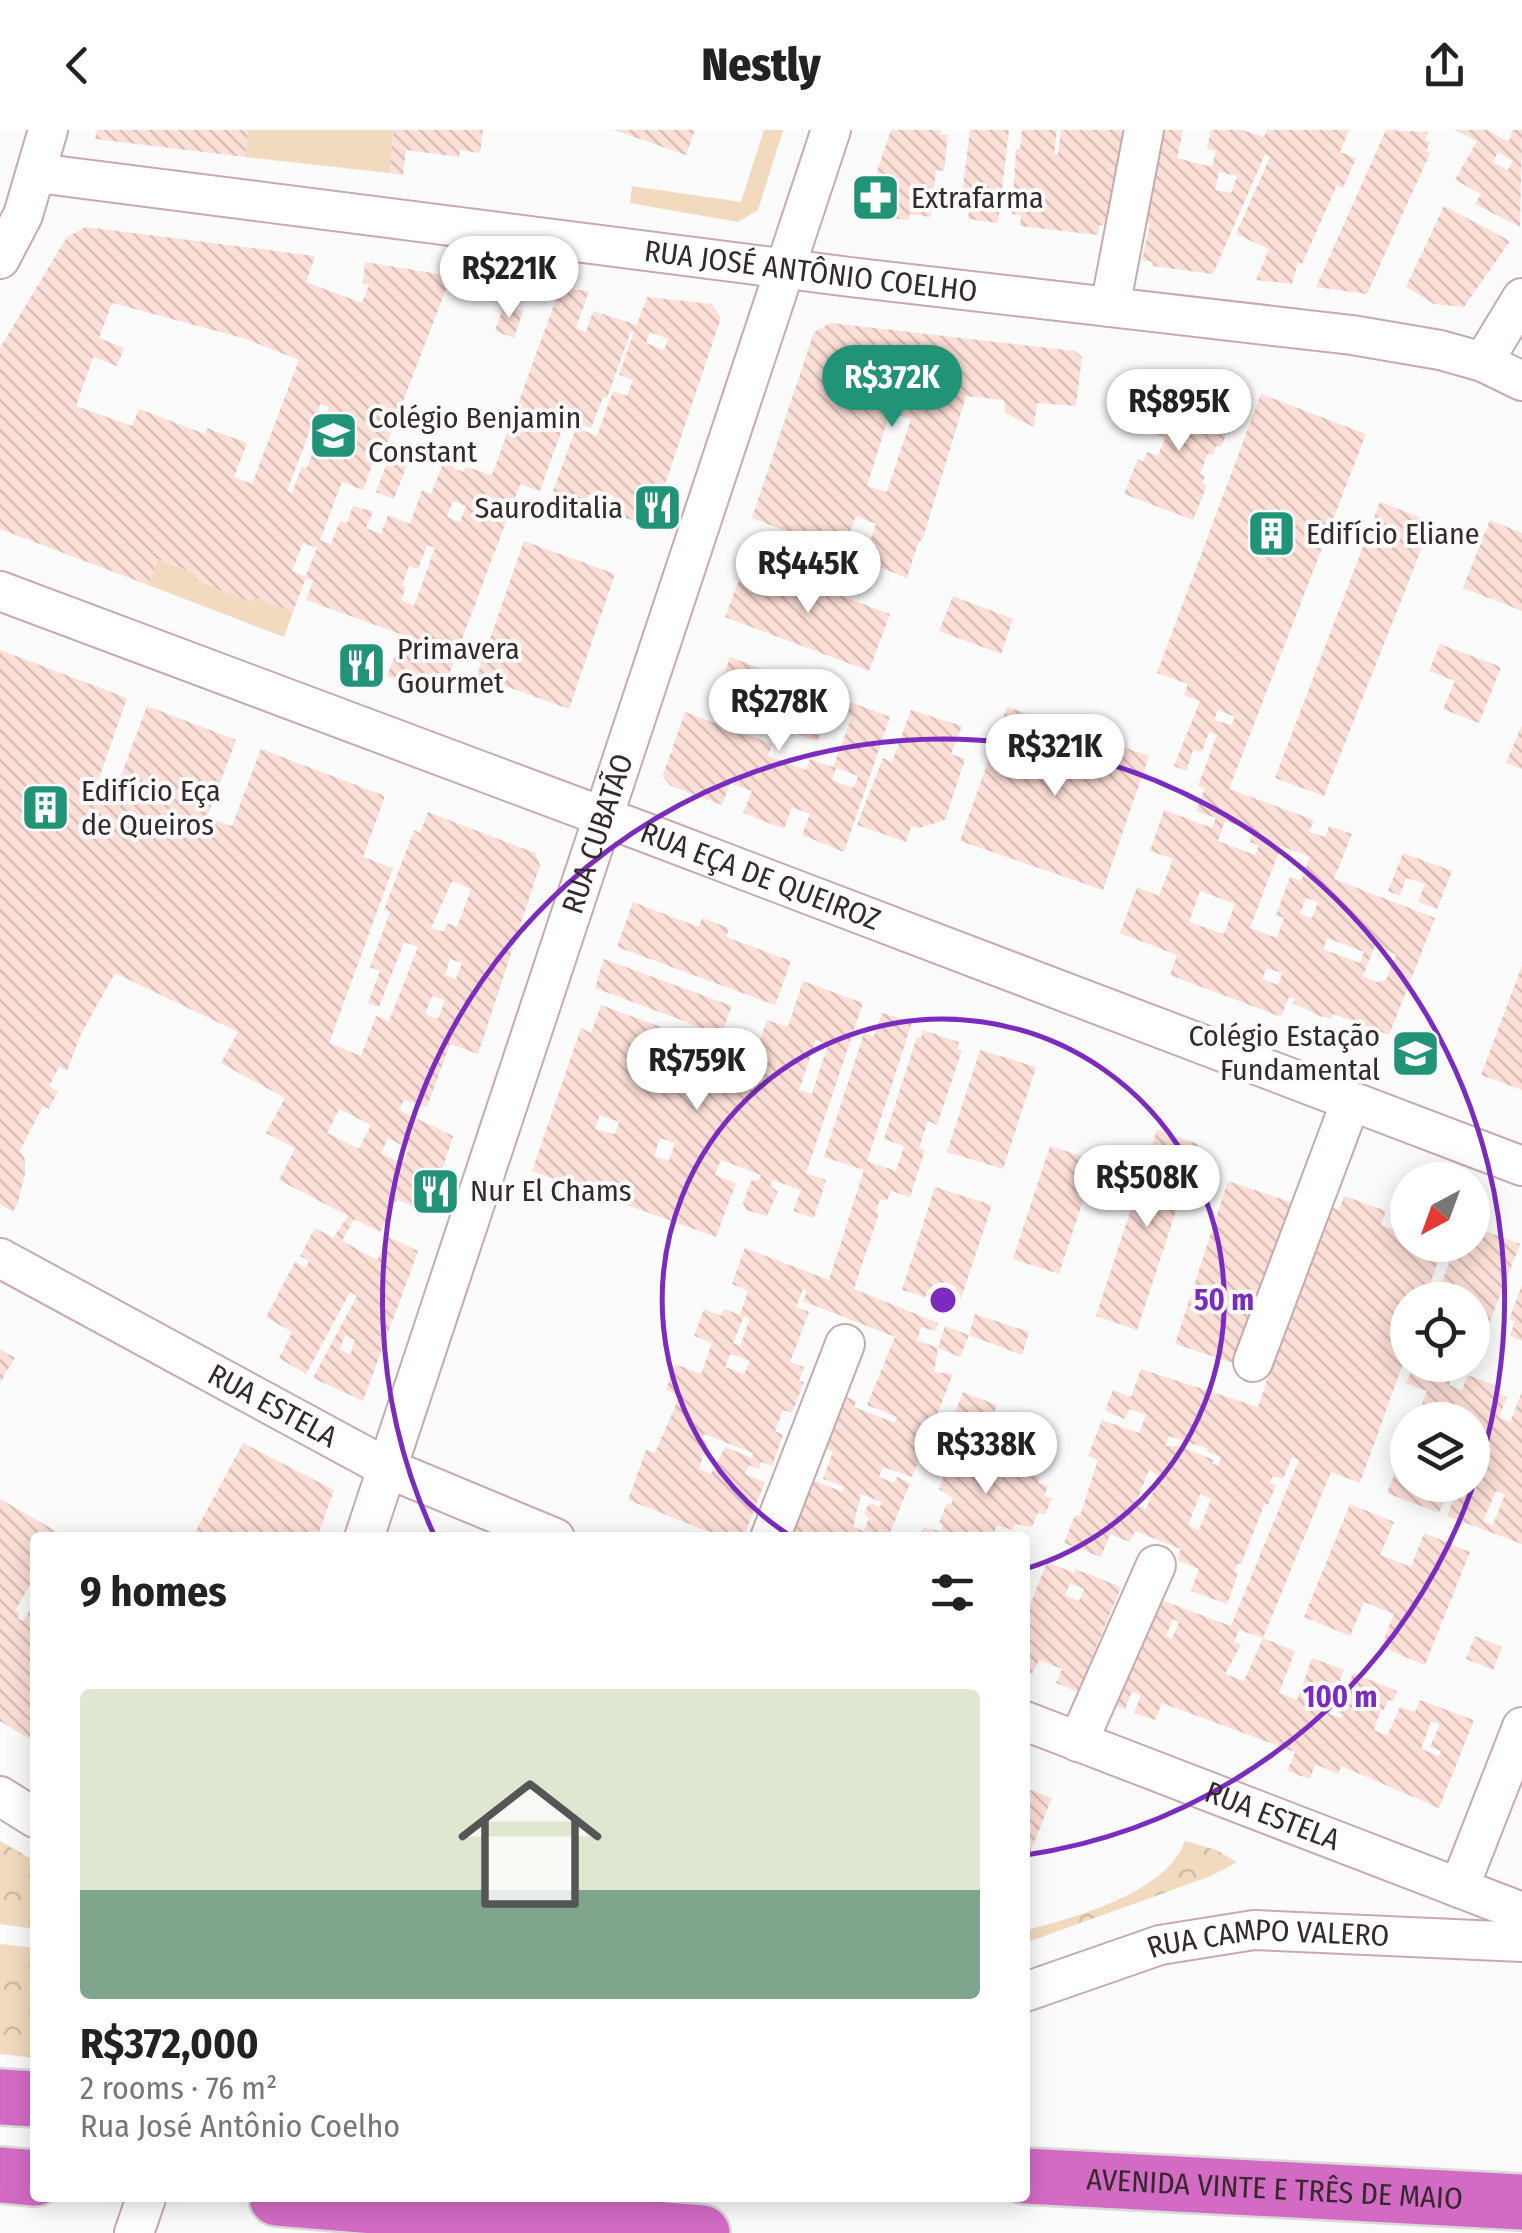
<!DOCTYPE html>
<meta charset="utf-8">
<style>
:root{--surface:#fff;--page:#f2f2f2;--text:#222;--muted:#767676;--line:#e0e0e0;--accent:#219477}
body{margin:0;font-family:"Fira Sans Condensed",sans-serif;background:var(--page);color:var(--text);height:100vh;display:flex;flex-direction:column;font-size:38px;white-space:nowrap}
*{box-sizing:border-box;margin:0}
p{font-size:32px;color:var(--muted)}
.icon{flex:none;width:55px;height:55px;fill:none;stroke:currentColor;stroke-width:2;stroke-linecap:round;stroke-linejoin:round}
.map{position:relative;flex:1;overflow:hidden}
.details{position:absolute;left:30px;top:1402px;width:1000px;height:670px;display:flex;flex-direction:column;background:var(--surface);border-radius:10px;box-shadow:0 5px 25px #0003}
.details>*{flex:none}
.needle{width:65px;rotate:221deg}
.tools{position:absolute;left:1390px;top:1032px;display:grid;gap:20px}
.tools a{display:grid;place-items:center;width:100px;height:100px;border-radius:50%;background:var(--surface);box-shadow:0 5px 25px #0003;font-size:50px}
.price{position:absolute;translate:-50% -85px;padding:0 22px;border-radius:35px;background:#fff;color:#222;font-size:32px;line-height:65px;filter:drop-shadow(0 2px 5px #0008)}
.price::after{content:'';position:absolute;left:50%;top:60px;width:30px;height:22px;margin-left:-15px;background:inherit;clip-path:polygon(0 0,100% 0,50% 100%)}
.price.on{background:var(--accent);color:#fff}
ul{padding:0;list-style:none}
li{display:grid;align-content:center;gap:20px;height:530px;padding:0 50px}
li+li{border-top:2px solid var(--line)}
li span{display:grid;place-items:center;height:310px;border-radius:10px;color:#555}
li>.icon{margin-inline-start:auto}
span .icon{width:180px;height:180px;fill:#fffc;stroke-width:1}
li b{font-size:42px}
h2{display:flex;justify-content:space-between;align-items:center;height:120px;padding:0 50px;font-size:42px}
header{display:flex;justify-content:space-between;align-items:center;height:130px;padding:0 50px;background:var(--surface);font-size:45px;font-weight:800}
.map>svg:first-child{display:block}
.park{fill:url(#park-crowns)}
.garden{fill:#f1dabe}
.building{fill:url(#building-back-hatch);fill-rule:evenodd}
.lines{fill:none;stroke-linecap:round;stroke-linejoin:round}
.minor-casing{stroke:#c7aaaf;stroke-width:42}
.highway-casing{stroke:#dad8d9;stroke-width:60}
.minor{stroke:#fff;stroke-width:38}
.highway{stroke:#d36bc5;stroke-width:55}
.ring{fill:none;stroke:#7b2cbf;stroke-width:5}
.labels{text-anchor:middle;stroke-width:8;stroke-linejoin:round;paint-order:stroke}
.poi-label{font-size:30px;fill:#34292b;stroke:#fbfbfb;text-anchor:start}
.street-label{font-size:30px;fill:#34292b;stroke:#fbfbfb}
.centre{fill:#7b2cbf;stroke:#fbfbfb;stroke-width:5}
.ring-label{font-size:30px;text-anchor:middle;font-weight:bold;fill:#7b2cbf;stroke:#fbfbfb;stroke-width:8;stroke-linejoin:round;paint-order:stroke}
</style>
<header><svg class="icon" aria-label="back" viewBox="0 0 24 24"><path d="M15 5l-7 7 7 7"/></svg>Nestly<svg class="icon" aria-label="share" viewBox="0 0 24 24"><path d="M12 15V3M7 8l5-5 5 5M5 13v7h14v-7"/></svg></header>
<div class="map">
<svg width="1522" height="2103" viewBox="0 0 1522 2103">
<defs>
<pattern id="park-crowns" width="20" height="18" patternUnits="userSpaceOnUse" patternTransform="scale(2.5)"><rect width="20" height="18" fill="#f1dabe"/><path d="M2 6a3 3 0 1 1 6 0M12 15a3 3 0 1 1 6 0" fill="none" stroke="#cfbba3"/></pattern>
<pattern id="building-back-hatch" width="6" height="6" patternUnits="userSpaceOnUse" patternTransform="scale(2.5)"><rect width="6" height="6" fill="#fcdfd6"/><path d="M-1 5l2 2M0 0l6 6M5-1l2 2" fill="none" stroke="#d9bfb8"/></pattern>
</defs>
<rect width="100%" height="100%" fill="#fbfbfb"/>
<!-- park -->
<path class="park" d="M0,1711L35,1731V1799L0,1794Z
M1185,1711L1216,1720L1237,1732L1211,1746L1025,1813V1801C1074,1787 1166,1764 1185,1711Z
M0,1814L35,1818V1928L0,1924Z"/>
<!-- garden -->
<path class="garden" d="M248,0H394L389,43L245,27Z
M764,0H783L758,80L738,92L630,73L632,56L741,72Z
M158,429L196,444L252,471L254,467L293,482L284,507L148,455Z"/>
<!-- building -->
<path class="building" d="M97,0H248L245,27L95,9Z
M394,0H483L480,23L460,20L459,27L406,20L403,45L389,43Z
M614,0H695L686,25Z
M891,0H941L940,5H948L944,41L936,40L931,87L909,84V90L891,88L892,83L864,80Z
M970,0H1009L998,93L968,89L971,66L962,65Z
M1022,0H1057L1054,24L1058,25L1061,0H1135L1121,99L1099,95L1098,105L1020,96L1021,85L1012,84L1016,19H1020Z
M1154,0H1183L1177,28L1212,37L1216,21L1207,19L1211,0H1242L1264,7L1267,0H1349L1340,22L1356,28L1343,58L1337,55L1302,134L1298,132L1292,154L1256,150L1269,119L1236,104L1270,27L1265,24L1213,144L1152,136L1153,132L1142,130L1150,94L1134,90ZM1219,42L1237,46L1231,63L1215,60Z
M1386,0L1428,2L1425,10L1430,12L1426,21L1430,23L1367,164L1316,157Z
M1455,0H1487L1509,12L1512,0H1522L1520,97L1475,74L1481,64L1455,50L1477,11ZM1498,22L1513,31L1508,40L1493,32Z
M1444,76L1510,111L1464,177L1434,174L1406,157Z
M86,97L315,126L306,152L362,173L369,155L363,153L365,132L451,146L384,321L378,319L363,360L342,352L320,410L331,414L340,391L347,393L353,376L373,382L366,398L381,404L388,385L410,394L422,360L431,364L442,336L430,333L436,318L458,326L453,338L464,342L466,337L492,345L560,158L589,161L576,198L586,202L593,181L637,195L647,167L712,174L721,188L651,396L609,383L614,366L598,360L596,367L589,364L585,375L552,364L576,298L597,306L613,261L627,266L633,250L619,245L634,202L631,201L607,268L603,267L591,298L545,283L544,287L564,294L540,361L520,354L441,566L387,546L403,505L306,470L313,451L305,448L317,418L303,413L292,441L306,447L293,482L254,467L252,472L194,450L196,444L158,429L148,455L0,399V218L67,107ZM112,173L243,208L299,230L252,354L234,347L247,313L207,298L205,304L139,279L132,296L76,276L93,227L117,236L124,218L99,208ZM650,202L668,209L664,220L646,213ZM320,274L329,277L307,338L302,336L292,363L287,361ZM453,371L466,376L460,392L447,387ZM427,415L435,418L414,476L401,470L406,457L402,455L409,436L418,439Z
M504,175L523,181L514,208L495,201Z
M831,193L1065,220L1075,221L1082,227L1076,276L1037,273L1034,297L1005,283L1004,270L966,266L923,408L918,413L907,448L863,431L876,394L856,386L843,423L752,388L814,202ZM907,224L927,226L920,259L912,252L901,253ZM890,282L911,289L887,362L867,356Z
M1165,258L1234,284L1221,317L1216,316L1213,325L1208,323L1200,344L1205,346L1202,353L1207,355L1193,390L1124,364L1138,329L1143,332L1147,322L1158,326L1165,308L1154,303L1158,295L1151,293Z
M1261,264L1366,304L1229,659L1314,690L1309,702L1325,707L1329,696L1352,704L1334,749L1435,788L1389,905L1339,886L1333,884L1332,889L1319,886L1293,873L1295,868L1289,867L1281,887L1170,845L1177,825L1120,803L1137,757L1159,766L1173,729L1150,721L1164,680L1212,698L1216,688L1196,681L1205,658L1198,656L1217,605L1209,602L1202,622L1193,620L1186,641L1174,636L1200,571L1184,565L1188,554L1157,543ZM1218,580L1235,587L1231,595L1214,590ZM1225,691L1254,701L1250,712L1259,716L1255,725L1218,711ZM1281,716L1310,727L1301,751L1290,747L1276,785L1284,788L1277,808L1250,798ZM1200,761L1235,774L1224,804L1189,792ZM1306,768L1318,772L1312,788L1300,784ZM1327,808L1364,822L1360,833L1323,819ZM1376,813L1396,825L1386,850L1377,852L1363,846ZM1267,838L1282,843L1278,855L1262,849Z
M391,322L410,327L394,369L376,362Z
M1380,372L1432,392L1324,666L1275,648Z
M1490,390L1522,403V481L1463,458Z
M524,411L615,444L569,579L477,546Z
M746,431L890,484L869,541L725,487Z
M953,466L1013,489L1001,524L939,501Z
M1440,514L1501,537L1479,593L1443,579L1455,551L1429,541Z
M0,520L127,568L92,668L110,675L147,576L236,610L207,687L232,696L261,619L385,666L363,727L393,738L329,913L361,926L376,886L389,891L418,817L404,812L379,877L368,873L380,841L370,837L390,782L384,780L414,700L420,703L428,682L535,723L540,735L478,924L450,914L427,977L404,970L399,980L453,1006L428,1084L397,1069L380,1102L354,1089L342,1111L377,1130L389,1107L418,1121L363,1271L313,1248L357,1166L350,1162L306,1244L279,1228L292,1202L266,1187L295,1132L306,1138L309,1131L300,1126L315,1098L333,1108L348,1086L279,1050L295,1018L266,1003L285,968L221,933L238,902L115,843L81,904L67,941L59,937L49,956L58,961L49,979L43,976L20,1020L25,1030V1044L18,1072L13,1082L0,1074ZM452,751L471,759L457,797L447,793L444,802L431,798ZM450,829L462,833L456,849L445,845ZM432,866L445,870L438,889L425,884ZM339,979L371,995L359,1019L327,1003ZM388,1008L409,1019L402,1034L381,1023ZM345,1205L355,1210L350,1225L340,1219Z
M730,527L890,587L844,722L802,705L810,684L792,677L784,699L743,683L752,661L730,653L722,675L671,656L664,648L663,645L685,582L772,614L768,626L806,640L810,629L833,637L852,586L832,579L817,611L786,600L785,604L720,579L721,575L714,572ZM836,638L858,646L853,658L832,650Z
M1007,577L1149,626L1103,760L960,711Z
M911,580L962,596L951,624L965,629L945,690L919,698L911,696L906,712L857,695L883,628L892,632Z
M1522,595V639L1506,633Z
M1403,723L1452,741L1437,779L1418,772L1425,754L1406,748L1400,766L1388,761Z
M633,772L699,797L702,788L729,798L726,807L791,831L775,875L617,817Z
M604,829L732,876L721,905L595,858Z
M1522,836V960L1481,945Z
M803,851L863,873L806,1043L826,1050L814,1088L793,1081L801,1060L773,1050L770,1056L778,1062L767,1086L746,1080L743,1073L751,1051L759,1050L761,1045L721,1030L715,1045L736,1053L716,1107L532,1041L581,898L591,903L601,875L734,924L726,946L735,949L742,931L751,934L767,890L788,897ZM816,910L828,914L812,964L799,960ZM600,985L619,992L615,1004L595,999ZM660,1008L675,1013L669,1031L654,1026Z
M882,883L912,892L867,1031L896,1041L904,1016L884,1009L917,907L921,908L923,900L959,912L957,919L962,920L937,995L928,991L919,1018L925,1020L910,1067L891,1061L887,1071L880,1069L876,1082L879,1083L854,1159L938,1193L935,1201L921,1197L917,1210L938,1218L934,1242L953,1244L912,1347L883,1337L879,1347L894,1353L897,1347L910,1353L888,1408H792L814,1350L842,1362L844,1357L823,1349L833,1322L816,1315L837,1263L856,1271L854,1277L895,1293L897,1287L867,1275L895,1207L803,1171L807,1161L803,1159L796,1177L809,1182L790,1232L804,1237L799,1251L804,1252L792,1283L783,1280L775,1301L783,1305L772,1336L761,1332L759,1339L749,1335L745,1344L765,1352L743,1408H725L628,1370L646,1320L655,1323L680,1265L666,1260L675,1234L701,1244L712,1213L694,1206L704,1179L721,1186L724,1179L740,1185L748,1161L732,1154L745,1118L829,1150L864,1040L824,1027L864,903L874,906ZM744,1186L750,1189L740,1216L733,1213ZM730,1224L750,1231L744,1244L725,1237ZM704,1304L753,1323L752,1328L725,1317L711,1344L699,1339L707,1311L702,1309ZM861,1364L882,1372L880,1377L869,1373L864,1384L873,1390L869,1388L864,1401L853,1397Z
M980,920L1036,937L1003,1039L947,1022Z
M1157,1000L1198,1014L1137,1200L1096,1186Z
M1050,1016L1096,1031L1059,1144L1013,1129Z
M1228,1051L1299,1075L1246,1237L1175,1214Z
M935,1057L992,1075L958,1177L902,1160Z
M1344,1066L1386,1081L1381,1095L1408,1104V1115L1443,1116L1425,1170H1408V1219L1360,1353L1331,1342L1263,1508L1239,1500L1234,1512L1241,1514L1225,1544L1244,1551L1263,1508L1295,1521L1279,1563L1297,1570L1312,1528L1344,1540L1340,1550L1343,1552L1329,1584L1342,1588L1343,1585L1337,1582L1353,1543L1397,1561L1393,1571L1388,1570L1384,1580L1381,1579L1374,1600L1387,1606L1400,1577L1415,1582L1420,1570L1474,1590L1439,1678L1341,1636L1338,1644L1315,1634L1310,1649L1287,1641L1295,1622L1162,1573L1155,1590L1134,1583L1141,1565L1132,1562L1125,1579L1111,1574L1153,1467L1231,1496L1299,1330L1292,1327L1283,1349L1273,1346L1270,1353L1276,1355L1268,1375L1265,1373L1241,1434L1238,1433L1234,1441L1238,1443L1227,1474L1191,1461L1199,1439L1177,1430L1181,1419L1135,1401L1130,1412L1110,1404L1101,1427L1064,1413L1075,1385L1080,1386L1098,1330L1088,1326L1102,1290L1139,1303L1146,1285L1129,1279L1125,1289L1105,1281L1113,1260L1131,1267L1141,1239L1258,1277L1325,1075L1339,1080ZM1169,1306L1208,1319L1206,1321L1221,1327L1218,1336L1212,1333L1214,1330L1179,1316H1165ZM1149,1340L1159,1346L1146,1379L1135,1375ZM1200,1364L1211,1369L1199,1400L1188,1395ZM1173,1489L1179,1492L1172,1509L1166,1506ZM1431,1591L1440,1594L1430,1617L1441,1621L1439,1626L1421,1619Z
M1477,1098L1520,1114L1482,1212L1472,1209V1170H1435L1456,1115H1472Z
M1522,1155V1211L1510,1206L1515,1191L1509,1189Z
M975,1184L1029,1202L1022,1225L969,1205L960,1227L938,1218L945,1196L969,1205Z
M0,1219L15,1228L0,1253Z
M1414,1235H1457L1449,1255L1462,1260L1468,1245L1499,1257L1497,1263L1507,1267L1499,1287L1510,1292L1522,1262V1414L1447,1386L1458,1359L1469,1363L1474,1351L1472,1319L1481,1323L1484,1307L1472,1304V1290H1416L1427,1261L1406,1253ZM1496,1361L1505,1364L1493,1395L1483,1391Z
M963,1262L997,1275L988,1298L954,1285Z
M1407,1312L1408,1355H1455L1452,1364L1448,1362L1439,1383L1387,1363Z
M243,1313L334,1360L317,1408H192Z
M964,1318L1040,1348L1038,1353L1048,1356L1044,1366L1052,1368L1045,1385L1038,1382L1032,1397L1015,1394L1012,1400L997,1395L992,1408H920L923,1398L941,1401L943,1395L939,1393L947,1373L951,1375L953,1368L939,1359L944,1345L937,1341L943,1325L951,1328L955,1319L963,1322Z
M0,1369L68,1408H35V1446L15,1481L20,1483L17,1488L23,1491L35,1472V1612L0,1591Z
M1350,1374L1394,1392L1380,1425L1411,1437L1424,1403L1470,1422L1425,1535L1381,1517L1394,1484L1364,1472L1350,1506L1304,1487Z
M1047,1432L1074,1443L1075,1439L1121,1457L1078,1562L1056,1553L1062,1539L1039,1530L1032,1544L1025,1541V1488ZM1070,1453L1084,1459L1079,1471L1065,1465Z
M1475,1506L1502,1517L1493,1540L1466,1529Z
M1025,1658L1052,1668L1025,1735Z"/>
<g class="lines">
<defs>
<g id="minor">
<path id="s1" d="M37,43L850,147L1352,205L1440,220L1483,232L1522,251"/>
<path d="M0,129L23,85L48,0"/>
<path d="M1110,177L1144,0"/>
<path d="M1483,232L1522,168"/>
<path id="s2" d="M0,461L644,702L1522,1036"/>
<path id="s3" d="M0,1128L389,1339L555,1408"/>
<path d="M1253,1232L1351,971"/>
<path id="s4" d="M364,1408L831,0"/>
<path d="M770,1408L845,1214"/>
<path id="s5" d="M1025,1591L1522,1782"/>
<path d="M1078,1612L1156,1435"/>
<path d="M0,1666L35,1688"/>
<path d="M1459,1758L1522,1597"/>
<path id="s6" d="M1025,1862L1160,1815L1254,1800L1522,1812"/>
<path d="M134,2103L146,2068"/>
</g>
<g id="highway">
<path d="M0,1967L35,1969"/>
<path d="M0,2045L35,2048"/>
<path id="s7" d="M1025,2046L1522,2072"/>
<path d="M277,2068L702,2103"/>
</g>
</defs>
<!-- minor casing -->
<use href="#minor" class="minor-casing"/>
<!-- highway casing -->
<use href="#highway" class="highway-casing"/>
<!-- minor -->
<use href="#minor" class="minor"/>
<!-- highway -->
<use href="#highway" class="highway"/>
</g>
<!-- distance rings -->
<g class="ring">
<path d="M792 1407A281 281 0 1 1 1025 1439"/>
<path d="M435 1407A561 561 0 1 1 1026 1725"/>
</g>
<!-- icons -->
<defs>
<symbol id="pharmacy-square" viewBox="-11 -11 22 22"><rect x="-9" y="-9" width="18" height="18" rx="4" fill="#219477" stroke="#fbfbfb"/><path d="M-2-6h4v4h4v4h-4v4h-4v-4h-4v-4h4Z" fill="#fff"/></symbol>
<symbol id="school-square" viewBox="-11 -11 22 22"><rect x="-9" y="-9" width="18" height="18" rx="4" fill="#219477" stroke="#fbfbfb"/><path d="M0-5L7-2L0 1L-7-2ZM-4 1L0 2.5L4 1V4Q0 6-4 4Z" fill="#fff"/></symbol>
<symbol id="restaurant-square" viewBox="-11 -11 22 22"><rect x="-9" y="-9" width="18" height="18" rx="4" fill="#219477" stroke="#fbfbfb"/><path d="M-5-6h1v4h1v-4h1v4h1v-4h1v5L-1.5 .5V6h-2V.5L-5-1ZM5-6V6H3V1.5H1.5Q1.5-4 5-6Z" fill="#fff"/></symbol>
<symbol id="building-square" viewBox="-11 -11 22 22"><rect x="-9" y="-9" width="18" height="18" rx="4" fill="#219477" stroke="#fbfbfb"/><path d="M-4-6H4V6H1V3H-1V6H-4ZM-2.5-4.3h1.7v1.8h-1.7ZM.8-4.3h1.7v1.8H.8ZM-2.5-1h1.7V.8h-1.7ZM.8-1h1.7V.8H.8Z" fill="#fff"/></symbol>
</defs>
<g fill-rule="evenodd">
<use href="#pharmacy-square" x="848" y="40" width="55" height="55"/>
<use href="#school-square" x="306" y="278" width="55" height="55"/>
<use href="#restaurant-square" x="630" y="350" width="55" height="55"/>
<use href="#building-square" x="1244" y="376" width="55" height="55"/>
<use href="#restaurant-square" x="334" y="508" width="55" height="55"/>
<use href="#building-square" x="18" y="650" width="55" height="55"/>
<use href="#school-square" x="1388" y="896" width="55" height="55"/>
<use href="#restaurant-square" x="408" y="1034" width="55" height="55"/>
</g>
<g class="labels">
<!-- poi labels -->
<g class="poi-label">
<text x="911" y="78">Extrafarma</text>
<text x="368" y="298">Colégio Benjamin<tspan x="368" dy="34">Constant</tspan></text>
<text x="623" y="388" text-anchor="end">Sauroditalia</text>
<text x="1306" y="414">Edifício Eliane</text>
<text x="397" y="529">Primavera<tspan x="397" dy="34">Gourmet</tspan></text>
<text x="81" y="671">Edifício Eça<tspan x="81" dy="34">de Queiros</tspan></text>
<text x="1380" y="916" text-anchor="end">Colégio Estação<tspan x="1380" dy="34">Fundamental</tspan></text>
<text x="470" y="1071">Nur El Chams</text>
</g>
<!-- street labels -->
<g class="street-label">
<text dy="10" stroke="none"><textPath href="#s1" startOffset="780">RUA JOSÉ ANTÔNIO COELHO</textPath></text>
<text dy="10" stroke="none"><textPath href="#s4" startOffset="742">RUA CUBATÃO</textPath></text>
<text dy="10" stroke="none"><textPath href="#s2" startOffset="812">RUA EÇA DE QUEIROZ</textPath></text>
<text dy="10" stroke="none"><textPath href="#s3" startOffset="310">RUA ESTELA</textPath></text>
<text dy="10" stroke="none"><textPath href="#s5" startOffset="265">RUA ESTELA</textPath></text>
<text dy="10" stroke="none"><textPath href="#s6" startOffset="252">RUA CAMPO VALERO</textPath></text>
<text dy="10" stroke="none"><textPath href="#s7" startOffset="250">AVENIDA VINTE E TRÊS DE MAIO</textPath></text>
</g>
</g>
<circle cx="943" cy="1170" r="15" class="centre"/>
<g class="ring-label">
<text x="1224" y="1180">50 m</text>
<text x="1340" y="1577">100 m</text>
</g>
</svg>
<div class="tools">
<a><svg class="needle" viewBox="-14 -14 28 28"><path d="M0-13l5 13h-10z" fill="#e53935"/><path d="M0 13l5-13h-10z" fill="#767676"/></svg></a>
<a><svg class="icon" aria-label="locate" viewBox="0 0 24 24"><circle cx="12" cy="12" r="6"/><path d="M12 2v4M12 18v4M2 12h4M18 12h4"/></svg></a>
<a><svg class="icon" aria-label="layers" viewBox="0 0 24 24"><path d="M12 4l9 5-9 5-9-5zM3 14l9 5 9-5"/></svg></a>
</div>
<b class="price" style="left:509px;top:191px">R$221K</b>
<b class="price on" style="left:892px;top:300px">R$372K</b>
<b class="price" style="left:1179px;top:324px">R$895K</b>
<b class="price" style="left:808px;top:486px">R$445K</b>
<b class="price" style="left:779px;top:624px">R$278K</b>
<b class="price" style="left:1055px;top:669px">R$321K</b>
<b class="price" style="left:697px;top:983px">R$759K</b>
<b class="price" style="left:1147px;top:1100px">R$508K</b>
<b class="price" style="left:986px;top:1367px">R$338K</b>
<section class="details">
<h2>9 homes<svg class="icon" aria-label="filters" viewBox="0 0 24 24"><path d="M4 7h16M4 17h16"/><circle cx="9" cy="7" r="2"/><circle cx="15" cy="17" r="2"/></svg></h2>
<ul>
<li><span style="background:linear-gradient(#dfe7d0 65%,#7fa58c 0)"><svg class="icon" aria-label="home" viewBox="0 0 24 24"><path d="M3 11l9-7 9 7M6 9v11h12V9"/></svg></span><div><b>R$372,000</b><p>2 rooms · 76 m²</p><p>Rua José Antônio Coelho</p></div></li>
</ul>
</section>
</div>
